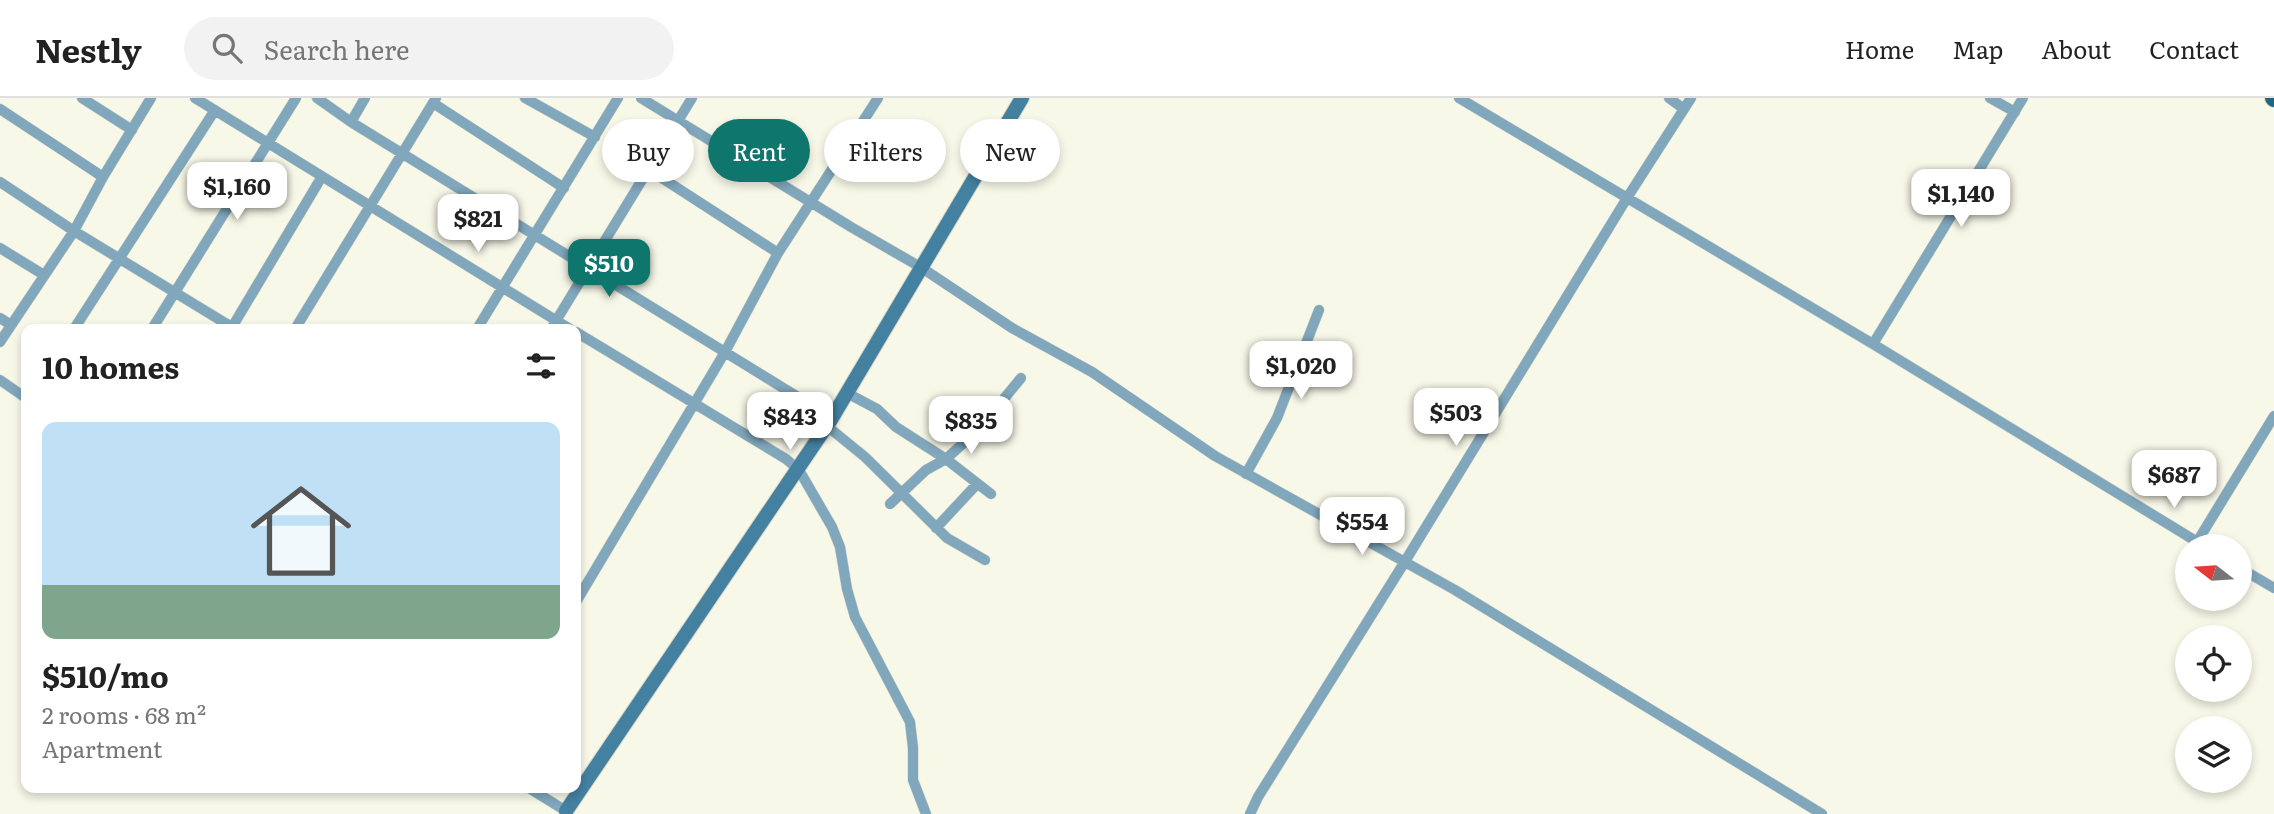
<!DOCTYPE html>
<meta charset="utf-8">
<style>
:root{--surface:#fff;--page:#f2f2f2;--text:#222;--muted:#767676;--line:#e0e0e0;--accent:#0f766e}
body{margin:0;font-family:Literata,serif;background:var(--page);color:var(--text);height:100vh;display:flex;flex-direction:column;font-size:26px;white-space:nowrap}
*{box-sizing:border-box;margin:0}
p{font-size:23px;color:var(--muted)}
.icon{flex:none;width:38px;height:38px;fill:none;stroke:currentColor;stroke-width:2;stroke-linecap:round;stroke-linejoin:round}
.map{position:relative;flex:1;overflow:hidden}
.details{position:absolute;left:21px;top:226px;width:560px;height:469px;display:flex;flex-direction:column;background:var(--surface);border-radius:14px;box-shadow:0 4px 10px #0003}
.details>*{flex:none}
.guide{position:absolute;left:602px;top:21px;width:665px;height:63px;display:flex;gap:14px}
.needle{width:46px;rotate:287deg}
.buttons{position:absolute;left:2175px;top:436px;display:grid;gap:14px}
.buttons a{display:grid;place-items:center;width:77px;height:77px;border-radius:50%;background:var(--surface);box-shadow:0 4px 10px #0003;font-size:35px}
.price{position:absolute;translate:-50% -60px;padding:0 16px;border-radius:14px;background:#fff;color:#222;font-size:23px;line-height:46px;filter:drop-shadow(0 2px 4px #0008)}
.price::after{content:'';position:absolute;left:50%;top:42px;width:21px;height:16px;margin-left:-10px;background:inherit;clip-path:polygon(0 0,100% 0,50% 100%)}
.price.current{background:var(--accent);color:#fff}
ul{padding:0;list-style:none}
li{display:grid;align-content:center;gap:14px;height:371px;padding:0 21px}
li span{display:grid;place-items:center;height:217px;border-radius:14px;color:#555}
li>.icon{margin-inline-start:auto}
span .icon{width:126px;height:126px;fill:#fffc;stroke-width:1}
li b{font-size:30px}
h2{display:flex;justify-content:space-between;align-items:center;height:84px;padding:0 21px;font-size:30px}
.pill{padding:0 24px;border-radius:32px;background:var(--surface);box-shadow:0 4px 10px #0003;font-size:24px;line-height:63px}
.pill.current{background:var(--accent);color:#fff}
header{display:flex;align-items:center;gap:42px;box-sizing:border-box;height:98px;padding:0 35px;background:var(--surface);border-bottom:2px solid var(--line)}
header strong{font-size:33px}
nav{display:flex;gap:38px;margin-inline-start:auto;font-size:24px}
.search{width:490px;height:63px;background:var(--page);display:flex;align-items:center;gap:18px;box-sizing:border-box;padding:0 24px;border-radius:38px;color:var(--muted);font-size:26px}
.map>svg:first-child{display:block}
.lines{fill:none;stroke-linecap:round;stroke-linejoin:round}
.street-casing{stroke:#d5d5c7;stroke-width:11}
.secondary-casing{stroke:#d5d5c7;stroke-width:16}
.primary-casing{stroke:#d5d5c7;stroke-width:18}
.street{stroke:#81a7bd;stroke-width:10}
.secondary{stroke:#4480a0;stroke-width:14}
.primary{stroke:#246382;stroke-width:16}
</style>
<header>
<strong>Nestly</strong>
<div class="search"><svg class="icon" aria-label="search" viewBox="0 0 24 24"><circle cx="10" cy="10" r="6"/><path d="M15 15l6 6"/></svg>Search here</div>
<nav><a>Home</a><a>Map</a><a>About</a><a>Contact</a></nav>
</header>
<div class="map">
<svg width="2274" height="716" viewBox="0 0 2274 716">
<rect width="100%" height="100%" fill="#f8f8e9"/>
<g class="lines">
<defs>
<path id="street" d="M82,0L132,32
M195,0L570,231
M317,0L351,24L832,320
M525,0L595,39
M641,0L851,129L922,170L1012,230L1092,274L1215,358L1455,492L1822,716
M1459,0L1873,246L2204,448
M1669,0L1684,11
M1990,0L2015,14
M433,5L564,90
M0,11L103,79
M351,24L365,0
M648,71L778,155
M0,84L74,133L235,231
M0,150L44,177
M0,220L11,227
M74,231L215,12
M152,231L296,0
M231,231L321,80
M295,231L436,0
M477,231L618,0
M551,231L692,0
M576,234L786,361L799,372L832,429L840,449L847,491L855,519L910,624L913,650V682L926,716
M0,244L74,133L103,79L151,0
M1873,246L2023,0
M0,282L26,300
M847,295L877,311L896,329L946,361L991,396
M827,328L865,359L947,440L985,462
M1246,376L1277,320L1319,212
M890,406L926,372L946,361L980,330L1021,280
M936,430L977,386
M2197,444L2274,318
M2240,470L2274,490
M576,504L725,254L778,155L878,0
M529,690L566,713
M1250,716L1258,699L1404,465L1627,100L1691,0"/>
<path id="secondary" d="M566,713L832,320L1022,0"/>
<path id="primary" d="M2273,0L2274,1"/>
</defs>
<!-- street casing -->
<use href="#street" class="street-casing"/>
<!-- secondary casing -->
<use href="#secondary" class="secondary-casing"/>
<!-- primary casing -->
<use href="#primary" class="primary-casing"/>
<!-- street -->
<use href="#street" class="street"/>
<!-- secondary -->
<use href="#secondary" class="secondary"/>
<!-- primary -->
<use href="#primary" class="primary"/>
</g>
</svg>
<div class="buttons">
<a><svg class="needle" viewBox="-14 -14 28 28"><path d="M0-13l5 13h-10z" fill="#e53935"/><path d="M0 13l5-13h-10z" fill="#767676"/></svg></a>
<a><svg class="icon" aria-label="locate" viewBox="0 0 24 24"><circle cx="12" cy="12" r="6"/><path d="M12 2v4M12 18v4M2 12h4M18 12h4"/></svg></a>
<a><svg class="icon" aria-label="layers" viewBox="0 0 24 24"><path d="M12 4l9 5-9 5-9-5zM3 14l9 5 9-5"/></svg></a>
</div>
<b class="price" style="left:237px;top:124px">$1,160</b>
<b class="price" style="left:1961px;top:131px">$1,140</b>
<b class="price" style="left:478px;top:156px">$821</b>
<b class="price current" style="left:609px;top:201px">$510</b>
<b class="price" style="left:1301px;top:303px">$1,020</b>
<b class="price" style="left:1456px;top:350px">$503</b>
<b class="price" style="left:790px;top:354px">$843</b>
<b class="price" style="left:971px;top:358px">$835</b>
<b class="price" style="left:2174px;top:412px">$687</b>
<b class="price" style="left:1362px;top:459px">$554</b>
<div class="guide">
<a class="pill">Buy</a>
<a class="pill current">Rent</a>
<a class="pill">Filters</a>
<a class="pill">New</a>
</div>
<section class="details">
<h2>10 homes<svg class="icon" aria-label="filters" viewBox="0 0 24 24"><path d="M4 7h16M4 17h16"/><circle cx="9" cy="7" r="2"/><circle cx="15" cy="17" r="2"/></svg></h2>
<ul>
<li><span style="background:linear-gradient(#bfe0f5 75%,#7fa58c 0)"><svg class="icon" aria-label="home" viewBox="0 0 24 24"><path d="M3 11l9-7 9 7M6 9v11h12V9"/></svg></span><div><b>$510/mo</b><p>2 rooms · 68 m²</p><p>Apartment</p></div></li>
</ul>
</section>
</div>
